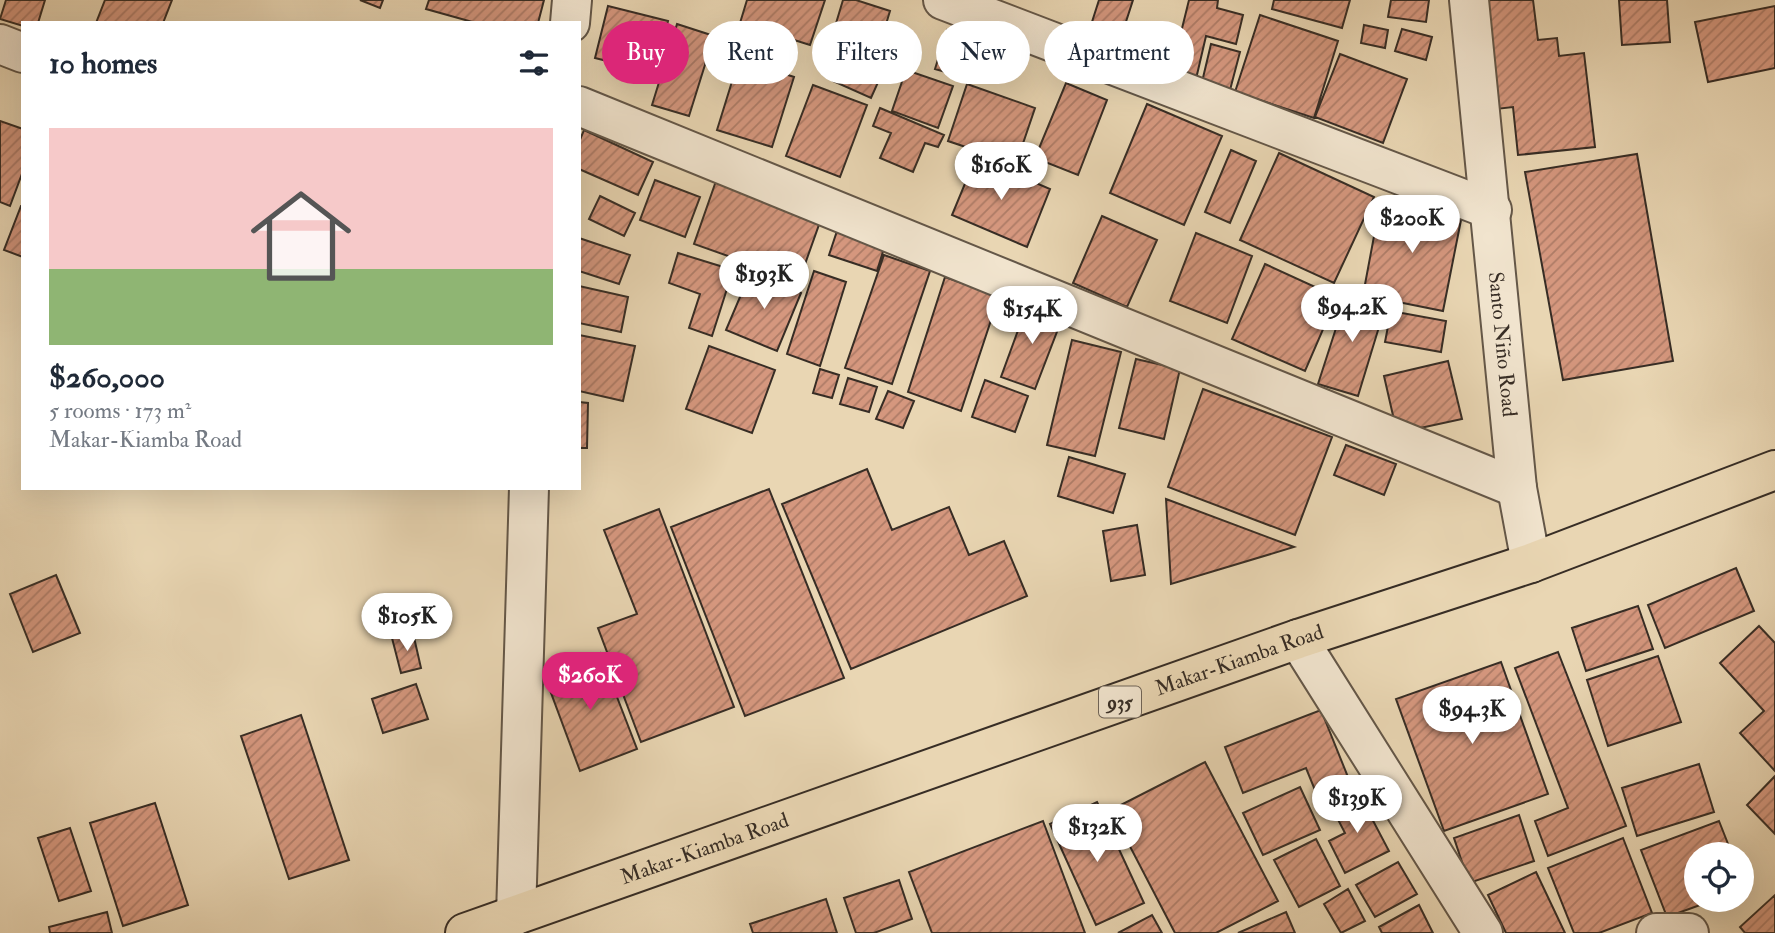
<!DOCTYPE html>
<meta charset="utf-8">
<style>
:root{--surface:#fff;--page:#f6f6f7;--text:#1f2937;--muted:#747a83;--accent:#db2777}
body{margin:0;font-family:"IM FELL Double Pica",serif;background:var(--page);color:var(--text);height:100vh;display:flex;flex-direction:column;font-size:26px;white-space:nowrap}
*{box-sizing:border-box;margin:0}
p{font-size:23px;color:var(--muted)}
.icon{flex:none;width:38px;height:38px;fill:none;stroke:currentColor;stroke-width:2;stroke-linecap:round;stroke-linejoin:round}
.map{position:relative;flex:1;overflow:hidden}
.side{position:absolute;left:21px;top:21px;width:560px;height:469px;display:flex;flex-direction:column;background:var(--surface);border-radius:0px;box-shadow:0 7px 28px #0002}
.side>*{flex:none}
.guide{position:absolute;left:602px;top:21px;width:665px;height:63px;display:flex;gap:14px}
.controls{position:absolute;left:1684px;top:842px;display:grid;gap:14px}
.controls a{display:grid;place-items:center;width:70px;height:70px;border-radius:50%;background:var(--surface);box-shadow:0 7px 28px #0002;font-size:35px}
.price{position:absolute;translate:-50% -60px;padding:0 16px;border-radius:24px;background:#fff;color:#222;font-size:23px;line-height:46px;filter:drop-shadow(0 2px 4px #0008)}
.price::after{content:'';position:absolute;left:50%;top:42px;width:21px;height:16px;margin-left:-10px;background:inherit;clip-path:polygon(0 0,100% 0,50% 100%)}
.price.on{background:var(--accent);color:#fff}
ul{padding:0;list-style:none}
li{display:grid;align-content:center;gap:14px;height:371px;padding:0 28px}
li span{display:grid;place-items:center;height:217px;border-radius:0px;color:#555}
li>.icon{margin-inline-start:auto}
span .icon{width:126px;height:126px;fill:#fffc;stroke-width:1}
li b{font-size:30px}
h2{display:flex;justify-content:space-between;align-items:center;height:84px;padding:0 28px;font-size:30px}
.chip{padding:0 24px;border-radius:32px;background:var(--surface);box-shadow:0 7px 28px #0002;font-size:24px;line-height:63px}
.chip.on{background:var(--accent);color:#fff}
.map>svg:first-child{display:block}
.building{fill:url(#building-hatch);stroke:#372d25;stroke-width:2}
.lines{fill:none;stroke-linecap:round;stroke-linejoin:round}
.minor-casing{stroke:#645748;stroke-width:42}
.primary-casing{stroke:#372d25;stroke-width:42}
.minor{stroke:#f1e4ce;stroke-width:38}
.primary{stroke:#e9d6b3;stroke-width:38}
.labels{text-anchor:middle;stroke-width:6;stroke-linejoin:round;paint-order:stroke}
.shield{fill:#f1e4ce;stroke:#6f6458;stroke-width:2}
.shield-label{font-size:19px;font-weight:bold;fill:#372d25}
.street-label{font-size:21px;fill:#372d25;stroke:#f1e4ce}
</style>
<div class="map">
<svg width="1775" height="933" viewBox="0 0 1775 933">
<defs>
<pattern id="building-hatch" width="6" height="6" patternUnits="userSpaceOnUse" patternTransform="scale(1.75)"><rect width="6" height="6" fill="#d5977e"/><path d="M-1 1l2-2M0 6l6-6M5 7l2-2" fill="none" stroke="#ae7c67"/></pattern>
</defs>
<rect width="100%" height="100%" fill="#e9d6b3"/>
<filter id="stains"><feTurbulence type="fractalNoise" baseFrequency=".00286" numOctaves="4"/><feColorMatrix values="0 0 0 0 .2 0 0 0 0 .09 0 0 0 0 .02 0 0 0 .5 -.17"/></filter>
<radialGradient id="worn" r=".72"><stop offset=".6" stop-color="#630" stop-opacity="0"/><stop offset="1" stop-color="#630" stop-opacity=".3"/></radialGradient>
<!-- building -->
<path class="building" d="M6,0H45L38,23H23V26L0,19Z
M105,0H172L163,23H96Z
M360,0H383L380,8Z
M429,0H544L538,23H476L426,9Z
M747,0H825L810,45L740,23Z
M843,0H856L890,11L874,64L828,50Z
M1099,0H1133L1122,34L1091,25Z
M1189,0H1218L1217,8L1243,15L1236,44L1206,36L1196,79L1171,73Z
M1274,0H1350L1342,28L1272,9Z
M1391,0H1429L1426,22L1388,17Z
M1484,0H1533L1538,40L1557,38L1559,56L1584,53L1595,147L1518,155L1513,107L1496,109Z
M1619,0H1667L1670,42L1622,45Z
M608,6L668,21L655,73L595,58Z
M1775,6V68L1708,82L1695,22Z
M1260,15L1338,41L1314,118L1235,92Z
M677,24L714,36L689,116L652,105Z
M1364,25L1388,30L1385,48L1361,43Z
M1402,29L1432,37L1426,60L1395,51Z
M947,30L990,42L978,81L935,69Z
M1211,44L1240,52L1230,90L1202,82Z
M1340,54L1407,79L1383,143L1315,117Z
M739,59L794,77L772,147L717,130Z
M841,63L879,80L871,98L833,81Z
M906,70L953,86L938,128L892,111Z
M1066,83L1107,100L1078,175L1035,158Z
M967,84L1035,108L1016,164L948,141Z
M813,85L867,105L840,177L786,156Z
M1147,104L1222,136L1184,225L1110,193Z
M880,108L944,135L938,147L925,143L913,172L880,158L891,133L873,126Z
M0,121L23,129V171L10,206L0,202Z
M584,130L653,162L638,195L579,169V142Z
M1231,150L1256,161L1230,223L1205,212Z
M1279,153L1374,197L1334,283L1240,240Z
M1637,154L1673,361L1563,380L1525,172Z
M976,157L1050,189L1027,247L952,215Z
M655,180L700,197L685,237L640,220Z
M716,181L821,219L799,281L694,244Z
M600,196L635,213L624,236L589,219Z
M1381,199L1462,215L1443,311L1363,295Z
M21,206H23V257L4,250Z
M1102,216L1157,240L1127,307L1073,283Z
M837,231L885,245L877,271L829,255Z
M1196,233L1252,256L1227,323L1170,301Z
M579,238L630,255L619,284L579,271Z
M678,253L733,270L712,336L689,328L700,294L669,283Z
M884,255L930,271L892,384L845,368Z
M1265,264L1337,297L1305,371L1232,339Z
M751,271L801,293L777,351L726,330Z
M814,271L846,282L820,366L787,354Z
M945,277L999,296L961,411L908,392Z
M579,286L628,297L621,332L579,323Z
M1348,291L1386,304L1358,396L1318,384Z
M1028,303L1063,316L1035,389L1001,377Z
M1391,311L1446,321L1441,352L1385,342Z
M579,335L635,346L623,401L579,391Z
M1072,340L1121,352L1095,456L1047,445Z
M709,346L775,370L752,433L686,409Z
M1136,359L1180,369L1164,439L1119,428Z
M1448,361L1462,419L1397,433L1384,376Z
M820,369L839,375L832,398L813,393Z
M848,378L877,387L869,412L840,404Z
M985,380L1028,396L1015,432L972,417Z
M1203,389L1332,437L1295,535L1168,487Z
M888,391L914,401L903,428L876,419Z
M579,402L588,403L587,448H579Z
M1346,445L1396,464L1384,495L1334,475Z
M1069,457L1125,474L1113,513L1058,496Z
M867,469L892,530L949,507L969,555L1004,541L1027,596L851,669L782,504Z
M769,489L844,678L745,716L671,527Z
M1166,499L1294,547L1171,584Z
M659,509L734,707L641,742L598,628L637,614L604,530Z
M1137,525L1145,575L1111,581L1103,531Z
M1736,568L1754,611L1665,648L1648,605Z
M56,575L80,633L33,652L10,594Z
M1638,606L1653,649L1586,671L1572,628Z
M1759,626L1775,643V771L1740,733L1764,711L1720,663Z
M413,633L421,668L401,673L392,638Z
M1558,652L1626,826L1548,856L1535,821L1568,808L1515,668Z
M600,653L637,749L580,771L544,674Z
M1658,656L1681,722L1608,746L1587,680Z
M1501,662L1548,794L1444,831L1396,699Z
M416,684L428,719L383,733L372,699Z
M1321,710L1352,787L1319,800L1306,768L1243,793L1225,747Z
M301,715L349,860L289,879L241,736Z
M1205,762L1278,901L1216,933H1175L1111,810Z
M1699,764L1714,812L1637,836L1622,788Z
M1775,776V834L1747,805Z
M1300,787L1320,830L1263,855L1243,813Z
M1359,794L1389,851L1345,873L1329,841L1345,833L1332,808Z
M1097,802L1144,903L1096,925L1050,824Z
M155,803L188,905L123,926L90,823Z
M1519,815L1534,861L1469,883L1454,838Z
M1043,821L1085,933H932L909,872Z
M1719,821L1732,854H1696V900H1714L1667,917L1641,850Z
M70,828L91,891L59,901L38,838Z
M1623,838L1652,913L1599,933H1574L1548,868Z
M1316,839L1340,886L1299,907L1274,860Z
M1398,862L1417,894L1375,917L1356,885Z
M1536,872L1565,933H1506L1488,895Z
M899,880L912,919L874,933H856L844,898Z
M1348,889L1365,921L1341,933L1324,904Z
M1775,895V933H1745L1740,927Z
M826,899L837,933H753L750,924Z
M1419,905L1433,933H1382L1379,927Z
M107,912L112,933H50L49,927Z
M1286,912L1295,933H1238Z
M1152,915L1162,933H1118Z"/>
<g class="lines">
<defs>
<g id="minor">
<path d="M943,0L1492,210"/>
<path id="s1" d="M1469,0L1517,488L1531,563"/>
<path d="M570,23L572,0"/>
<path d="M0,44L23,53"/>
<path d="M579,106L1517,488"/>
<path d="M1298,639L1483,933"/>
<path d="M516,915L529,488"/>
<path d="M1656,933H1689"/>
</g>
<g id="primary">
<path id="s2" d="M465,933L1298,639L1531,563L1775,470"/>
</g>
</defs>
<!-- minor casing -->
<use href="#minor" class="minor-casing"/>
<!-- primary casing -->
<use href="#primary" class="primary-casing"/>
<!-- minor -->
<use href="#minor" class="minor"/>
<!-- primary -->
<use href="#primary" class="primary"/>
</g>
<g class="labels">
<!-- shield labels -->
<rect class="shield" x="1099" y="686.5" width="42" height="31" rx="5"/>
<g class="shield-label">
<text x="1120" y="709">935</text>
</g>
<!-- street labels -->
<g class="street-label">
<text dy="7" stroke="none"><textPath href="#s1" startOffset="346">Santo Niño Road</textPath></text>
<text dy="7" stroke="none"><textPath href="#s2" startOffset="821">Makar-Kiamba Road</textPath></text>
<text dy="7" stroke="none"><textPath href="#s2" startOffset="254">Makar-Kiamba Road</textPath></text>
</g>
</g>
<rect width="100%" height="100%" filter="url(#stains)"/>
<rect width="100%" height="100%" fill="url(#worn)"/>
</svg>
<div class="controls">
<a><svg class="icon" aria-label="locate" viewBox="0 0 24 24"><circle cx="12" cy="12" r="6"/><path d="M12 2v4M12 18v4M2 12h4M18 12h4"/></svg></a>
</div>
<b class="price" style="left:1001px;top:202px">$160K</b>
<b class="price" style="left:1412px;top:255px">$200K</b>
<b class="price" style="left:764px;top:311px">$193K</b>
<b class="price" style="left:1352px;top:344px">$94.2K</b>
<b class="price" style="left:1032px;top:346px">$154K</b>
<b class="price" style="left:407px;top:653px">$105K</b>
<b class="price on" style="left:590px;top:712px">$260K</b>
<b class="price" style="left:1472px;top:746px">$94.3K</b>
<b class="price" style="left:1357px;top:835px">$139K</b>
<b class="price" style="left:1097px;top:864px">$132K</b>
<div class="guide">
<a class="chip on">Buy</a>
<a class="chip">Rent</a>
<a class="chip">Filters</a>
<a class="chip">New</a>
<a class="chip">Apartment</a>
</div>
<section class="side">
<h2>10 homes<svg class="icon" aria-label="filters" viewBox="0 0 24 24"><path d="M4 7h16M4 17h16"/><circle cx="9" cy="7" r="2"/><circle cx="15" cy="17" r="2"/></svg></h2>
<ul>
<li><span style="background:linear-gradient(#f6c9c9 65%,#8fb573 0)"><svg class="icon" aria-label="home" viewBox="0 0 24 24"><path d="M3 11l9-7 9 7M6 9v11h12V9"/></svg></span><div><b>$260,000</b><p>5 rooms · 173 m²</p><p>Makar-Kiamba Road</p></div></li>
</ul>
</section>
</div>
